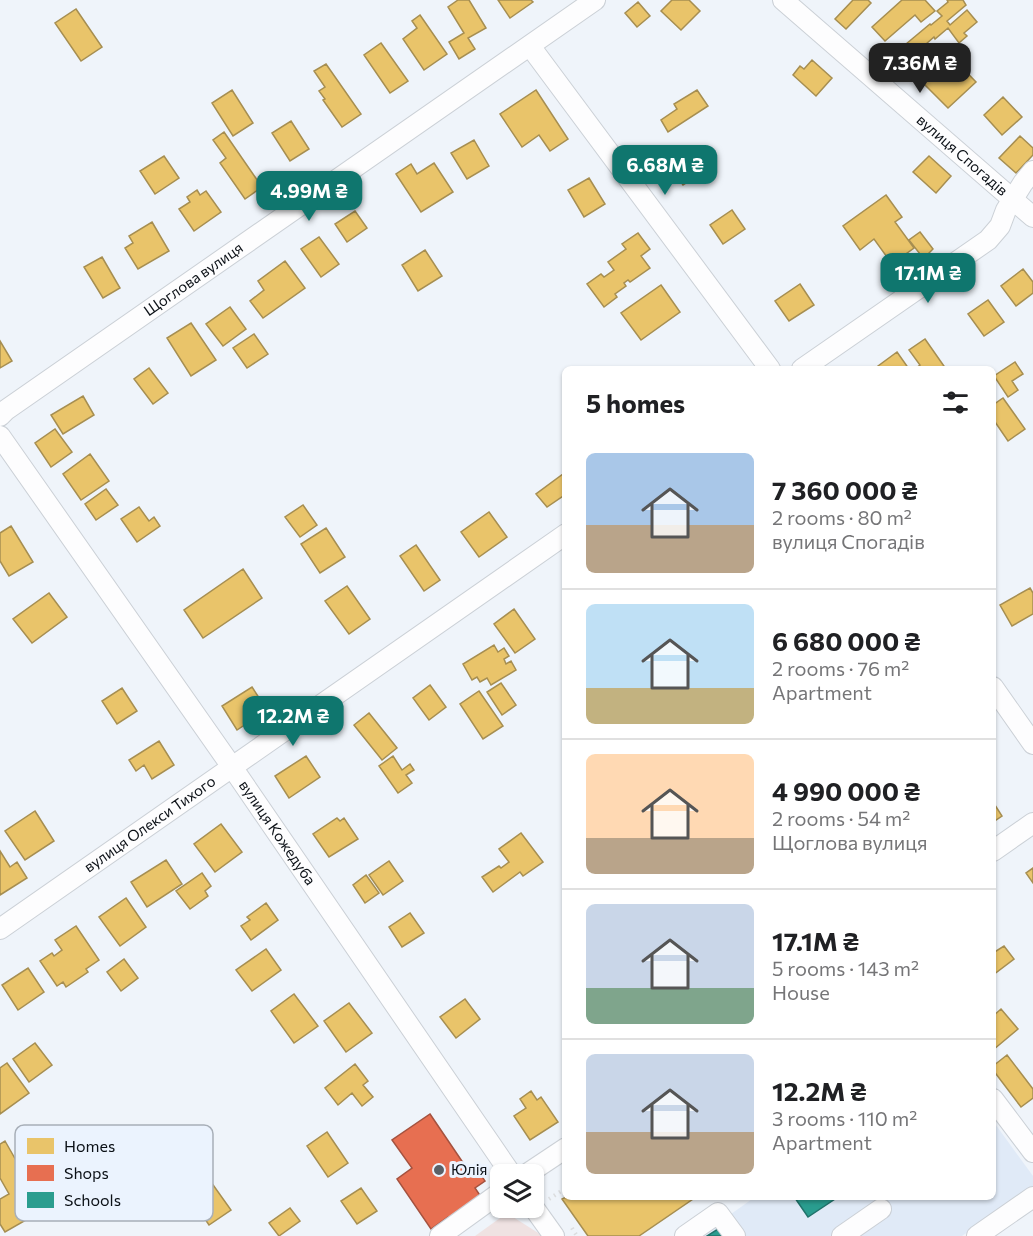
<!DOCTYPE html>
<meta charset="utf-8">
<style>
:root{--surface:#fff;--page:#f6f6f6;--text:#202124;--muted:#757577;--line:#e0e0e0;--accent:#0f766e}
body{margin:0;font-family:Commissioner,sans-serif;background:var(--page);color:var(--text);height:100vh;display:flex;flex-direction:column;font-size:22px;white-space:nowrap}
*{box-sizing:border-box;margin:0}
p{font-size:20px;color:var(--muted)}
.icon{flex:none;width:33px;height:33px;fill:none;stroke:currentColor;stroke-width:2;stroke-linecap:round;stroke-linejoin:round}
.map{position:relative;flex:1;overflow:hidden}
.panel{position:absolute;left:562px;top:366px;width:434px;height:834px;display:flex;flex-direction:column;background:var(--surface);border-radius:9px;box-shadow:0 2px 4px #0004}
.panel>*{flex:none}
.buttons{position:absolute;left:490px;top:1164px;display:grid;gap:12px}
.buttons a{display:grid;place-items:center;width:54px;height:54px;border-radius:9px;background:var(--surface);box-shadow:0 2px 4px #0004;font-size:30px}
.price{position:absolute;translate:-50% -51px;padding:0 14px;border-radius:12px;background:var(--accent);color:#fff;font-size:20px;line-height:39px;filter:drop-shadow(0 2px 3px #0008)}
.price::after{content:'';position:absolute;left:50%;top:36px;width:18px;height:14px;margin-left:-9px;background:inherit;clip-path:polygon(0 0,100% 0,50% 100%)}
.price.active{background:#222;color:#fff}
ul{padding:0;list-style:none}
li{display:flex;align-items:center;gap:18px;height:150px;padding:0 24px}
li+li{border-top:2px solid var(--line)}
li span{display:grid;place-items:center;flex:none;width:168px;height:120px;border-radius:9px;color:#555}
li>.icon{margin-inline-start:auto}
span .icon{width:72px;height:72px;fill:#fffc;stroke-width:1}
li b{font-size:26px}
h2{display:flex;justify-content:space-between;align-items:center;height:72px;padding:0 24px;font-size:26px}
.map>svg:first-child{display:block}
.built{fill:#e0eaf7}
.green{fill:#efe2e2}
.homes{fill:#e9c46a;stroke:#a68e51;stroke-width:1.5}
.shops{fill:#e76f51;stroke:#a5523f;stroke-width:1.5}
.schools{fill:#2a9d8f;stroke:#21736b;stroke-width:1.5}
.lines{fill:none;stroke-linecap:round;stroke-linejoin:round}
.minor-casing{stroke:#cbd0d6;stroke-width:22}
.path{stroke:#dbdddf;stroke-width:4;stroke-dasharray:1.5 4.5;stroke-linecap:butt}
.minor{stroke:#fdfdfe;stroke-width:20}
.poi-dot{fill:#5b6066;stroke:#ebf3fe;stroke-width:2}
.labels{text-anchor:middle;stroke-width:6;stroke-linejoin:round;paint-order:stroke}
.street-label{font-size:15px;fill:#0b1016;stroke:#ebf3fe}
.poi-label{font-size:15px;fill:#0b1016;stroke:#ebf3fe;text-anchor:start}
.key{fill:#ebf3fe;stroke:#a8afb8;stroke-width:1.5}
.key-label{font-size:16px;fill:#0b1016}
</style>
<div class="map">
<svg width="1033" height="1236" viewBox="0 0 1033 1236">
<rect width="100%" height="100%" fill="#eff4fa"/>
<!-- built -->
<path class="built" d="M993,1121L1033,1176V1187L962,1236H700L755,1197H993Z"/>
<!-- green -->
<path class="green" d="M507,1213L543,1236H475Z"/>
<!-- homes -->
<path class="homes" d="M458,0H469L486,28L468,38L475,49L459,59L449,42L464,33L448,7Z
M498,0H531L533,2L510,18Z
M672,0H689L700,11L681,30L661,11Z
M853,0H868L871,3L846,29L835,19Z
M902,0H925L935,11L921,22L915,15L885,41L872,27Z
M947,0H963L966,5L947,21L950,25L967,10L977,22L964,33L967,36L959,43L948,28L935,39L934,37L926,44L933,53L916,68L900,49L930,24L931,25L942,16L937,11L948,2Z
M638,2L650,16L637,27L625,13Z
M76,9L102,47L81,61L55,23Z
M420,15L447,54L424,70L403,39L417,28L412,21Z
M381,43L408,81L390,93L364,55Z
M949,54L976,82L948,108L921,81Z
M812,60L832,78L816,96L793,75L800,66L804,69Z
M326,64L361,114L342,127L323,100L325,99L319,91L325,87L314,71Z
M232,90L253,123L233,136L212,103Z
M536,90L568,139L550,151L539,135L522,147L500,114Z
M697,90L708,106L668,132L661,120L677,109L674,104Z
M1003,97L1022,117L1002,135L984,115Z
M291,121L309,149L290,161L272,133Z
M224,132L262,187L245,199L220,163L226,158L213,140Z
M1020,136L1033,148V155L1016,173L999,158Z
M474,140L489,166L467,179L451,153Z
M677,149L695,177L683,185L664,157Z
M164,156L179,178L155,194L140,171Z
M929,156L951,176L936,193L913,172Z
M434,163L453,192L421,212L396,174L411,164L417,174Z
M589,178L605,204L584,217L568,190Z
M197,190L200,195L206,191L221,212L194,231L179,209L190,202L187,197Z
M886,195L902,217L895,222L914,248L892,264L874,239L860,250L843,226Z
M732,210L745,229L723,244L710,225Z
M355,211L367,228L347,242L335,224Z
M152,222L169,251L138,269L125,248L133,243L129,236Z
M920,232L933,249L929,253L937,263L931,268L909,240Z
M638,233L650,249L641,256L650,268L630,282L628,280L624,283L626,286L615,294L617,297L604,307L587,284L601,274L604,277L614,270L608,262L626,249L622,244Z
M319,237L339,264L321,277L301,249Z
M425,250L442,276L418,291L402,265Z
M102,257L120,288L103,298L84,267Z
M285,261L305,288L263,318L250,301L264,290L258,281Z
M1023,269L1033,282V293L1016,306L1001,286Z
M800,284L814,305L789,321L775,301Z
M661,285L680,312L641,340L621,313Z
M988,300L1004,322L984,336L968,314Z
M230,307L246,329L223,346L206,324Z
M191,323L216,360L191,376L167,338Z
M254,334L268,354L247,368L233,348Z
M925,339L946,369L916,368L920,365L909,350Z
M0,341L12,361L0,368Z
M897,352L909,369H874Z
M1015,362L1023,374L1012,381L1018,390L1008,397L994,376Z
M149,368L168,393L153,404L134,379Z
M83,396L94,415L63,434L51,415Z
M1003,398L1025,429L1008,441L993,419V405Z
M55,429L72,452L51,467L35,443Z
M90,454L109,481L81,500L63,474Z
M563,474L566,477V494L547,507L536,494Z
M106,489L118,505L96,520L85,504Z
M303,505L317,525L300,537L285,517Z
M139,507L149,521L154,517L160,526L137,542L121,519Z
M489,512L507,537L479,557L461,532Z
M11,526L33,562L9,576L0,561V533Z
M326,528L345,557L320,573L301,544Z
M416,545L440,580L424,591L400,556Z
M243,569L262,598L203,638L184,610Z
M347,586L370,619L349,634L325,601Z
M1030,588L1033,593V614L1012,626L1000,605Z
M49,593L67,617L32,643L13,619Z
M514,609L535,639L515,653L494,624Z
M494,645L498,652L504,648L509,656L504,659L506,664L511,661L516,670L491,685L487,678L480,682L477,677L472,680L463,664Z
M501,683L516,705L502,715L487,692Z
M430,685L446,707L429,720L413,698Z
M252,687L267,710L237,730L222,706Z
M122,688L137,711L117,724L102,701Z
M479,691L503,726L483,739L460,704Z
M369,713L397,748L382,760L354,725Z
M159,741L174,765L152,779L144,765L136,771L129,760Z
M306,756L320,777L289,798L275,776Z
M393,756L402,770L410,764L414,770L406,775L412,783L398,793L379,766Z
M993,802L1002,816L993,822Z
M35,811L54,841L25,860L5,831Z
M337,818L340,821L344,818L358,839L329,857L313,834Z
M221,824L242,852L215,872L194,844Z
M521,833L543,862L523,876L520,872L493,892L482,877L499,866L501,868L509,862L499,849Z
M0,851L10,867L17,862L27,878L0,895Z
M166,860L182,884L147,907L131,882Z
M389,861L403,881L383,895L369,875Z
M1033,868V883L1026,873Z
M202,873L211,886L205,891L208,896L190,909L176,891Z
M366,875L379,893L365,903L353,885Z
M126,898L146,927L120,946L99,917Z
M266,903L278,920L251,940L241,926L250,920L247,917Z
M410,913L424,933L402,947L389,927Z
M76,926L99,960L86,969L88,972L66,987L63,982L57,986L40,961L52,953L54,956L62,950L55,940Z
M1004,946L1014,959L993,975V953Z
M266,949L281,970L252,991L236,970Z
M124,959L138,978L121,991L107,972Z
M28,968L44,992L18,1010L2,985Z
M294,994L318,1026L294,1043L271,1011Z
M465,999L480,1019L456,1038L440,1017Z
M349,1003L372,1033L346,1052L324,1021Z
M1001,1009L1018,1029L993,1050V1016Z
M35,1043L52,1065L29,1082L13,1059Z
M1007,1055L1033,1089V1098L1021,1107L993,1070V1066Z
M7,1063L29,1093L0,1114V1068Z
M355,1064L368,1081L363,1085L373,1097L362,1106L352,1093L338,1105L325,1088Z
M531,1091L537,1100L541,1097L558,1122L530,1140L514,1116L526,1108L520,1099Z
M327,1132L348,1163L328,1177L307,1146Z
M5,1141L29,1183L31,1182L47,1208L5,1232L0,1224V1199L9,1194L0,1178V1144Z
M211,1182L231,1210L209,1225L190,1197Z
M361,1188L377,1211L357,1224L341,1201Z
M566,1197H696L639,1236H588L562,1199Z
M290,1208L300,1221L279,1236L269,1223Z"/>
<!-- shops -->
<path class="shops" d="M430,1114L472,1176L479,1172L485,1181L475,1188L481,1197L453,1225L448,1217L431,1229L397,1179L412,1168L392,1140Z"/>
<!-- schools -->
<path class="schools" d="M797,1197H838L808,1217L795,1198Z
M718,1229L723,1236H707Z"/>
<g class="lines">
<defs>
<g id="minor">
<path id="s1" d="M783,0L1033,217"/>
<path d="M530,46L770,369"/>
<path d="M802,369L988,240L1000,226L1006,210L1023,183L1033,171"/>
<path id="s2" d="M0,416L6,410L595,0"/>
<path id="s3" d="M0,436L232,767L511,1174"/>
<path d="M993,687L1033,744"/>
<path d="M993,851L1033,823"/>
<path id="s4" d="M0,929L566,534"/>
<path d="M993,1099L1033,1152"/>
<path d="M527,1174L566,1148"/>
<path d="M534,1208L554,1236"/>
<path d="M440,1236L501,1192"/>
<path d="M685,1236L718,1213L735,1236"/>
<path d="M842,1236L881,1209"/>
<path d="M977,1236L1033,1197"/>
</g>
</defs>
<!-- minor casing -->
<use href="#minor" class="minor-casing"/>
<!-- path -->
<path class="path" d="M549,1199L566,1188
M572,1228L577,1236"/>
<!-- minor -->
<use href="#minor" class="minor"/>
</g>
<!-- markers -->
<circle class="poi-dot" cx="439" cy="1170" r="6"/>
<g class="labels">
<!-- street labels -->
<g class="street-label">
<text dy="5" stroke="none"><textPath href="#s1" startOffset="237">вулиця Спогадів</textPath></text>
<text dy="5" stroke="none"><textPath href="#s2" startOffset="237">Щоглова вулиця</textPath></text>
<text dy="5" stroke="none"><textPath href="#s4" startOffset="183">вулиця Олекси Тихого</textPath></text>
<text dy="5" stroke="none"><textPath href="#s3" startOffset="484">вулиця Кожедуба</textPath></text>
</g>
<!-- poi labels -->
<g class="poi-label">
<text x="451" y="1175">Юлія</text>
</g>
</g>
<!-- legend -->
<rect x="15" y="1125" width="198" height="96" rx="9" class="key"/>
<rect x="27" y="1138" width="27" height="16" fill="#e9c46a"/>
<rect x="27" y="1165" width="27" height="16" fill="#e76f51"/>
<rect x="27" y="1192" width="27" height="16" fill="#2a9d8f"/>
<g class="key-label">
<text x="64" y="1152">Homes</text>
<text x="64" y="1179">Shops</text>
<text x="64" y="1206">Schools</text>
</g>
</svg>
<div class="buttons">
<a><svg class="icon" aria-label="layers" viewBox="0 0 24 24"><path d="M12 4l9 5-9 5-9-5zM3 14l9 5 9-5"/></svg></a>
</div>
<b class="price active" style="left:920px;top:94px">7.36M ₴</b>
<b class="price" style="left:665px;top:196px">6.68M ₴</b>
<b class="price" style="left:309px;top:222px">4.99M ₴</b>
<b class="price" style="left:928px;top:304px">17.1M ₴</b>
<b class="price" style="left:293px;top:747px">12.2M ₴</b>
<section class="panel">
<h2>5 homes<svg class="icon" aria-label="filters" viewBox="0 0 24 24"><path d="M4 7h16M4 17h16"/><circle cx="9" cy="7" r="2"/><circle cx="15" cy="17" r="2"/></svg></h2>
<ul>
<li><span style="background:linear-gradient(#a9c7e8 60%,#b9a48a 0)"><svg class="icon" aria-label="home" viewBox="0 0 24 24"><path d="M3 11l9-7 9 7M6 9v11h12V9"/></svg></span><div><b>7 360 000 ₴</b><p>2 rooms · 80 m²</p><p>вулиця Спогадів</p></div></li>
<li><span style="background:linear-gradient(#bfe0f5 70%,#c2b280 0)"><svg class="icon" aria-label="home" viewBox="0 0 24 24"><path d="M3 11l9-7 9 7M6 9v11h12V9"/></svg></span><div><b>6 680 000 ₴</b><p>2 rooms · 76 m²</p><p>Apartment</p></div></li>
<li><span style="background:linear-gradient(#ffd9b3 70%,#b9a48a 0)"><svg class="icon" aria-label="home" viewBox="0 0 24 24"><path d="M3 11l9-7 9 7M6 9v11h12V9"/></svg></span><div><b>4 990 000 ₴</b><p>2 rooms · 54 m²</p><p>Щоглова вулиця</p></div></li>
<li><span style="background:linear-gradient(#c9d6e8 70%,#7fa58c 0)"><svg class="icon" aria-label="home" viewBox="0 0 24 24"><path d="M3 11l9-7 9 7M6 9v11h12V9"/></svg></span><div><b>17.1M ₴</b><p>5 rooms · 143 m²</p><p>House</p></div></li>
<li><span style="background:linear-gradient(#c9d6e8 65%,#b9a48a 0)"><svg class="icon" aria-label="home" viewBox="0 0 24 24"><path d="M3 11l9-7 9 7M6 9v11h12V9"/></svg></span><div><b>12.2M ₴</b><p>3 rooms · 110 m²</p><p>Apartment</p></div></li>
</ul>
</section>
</div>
